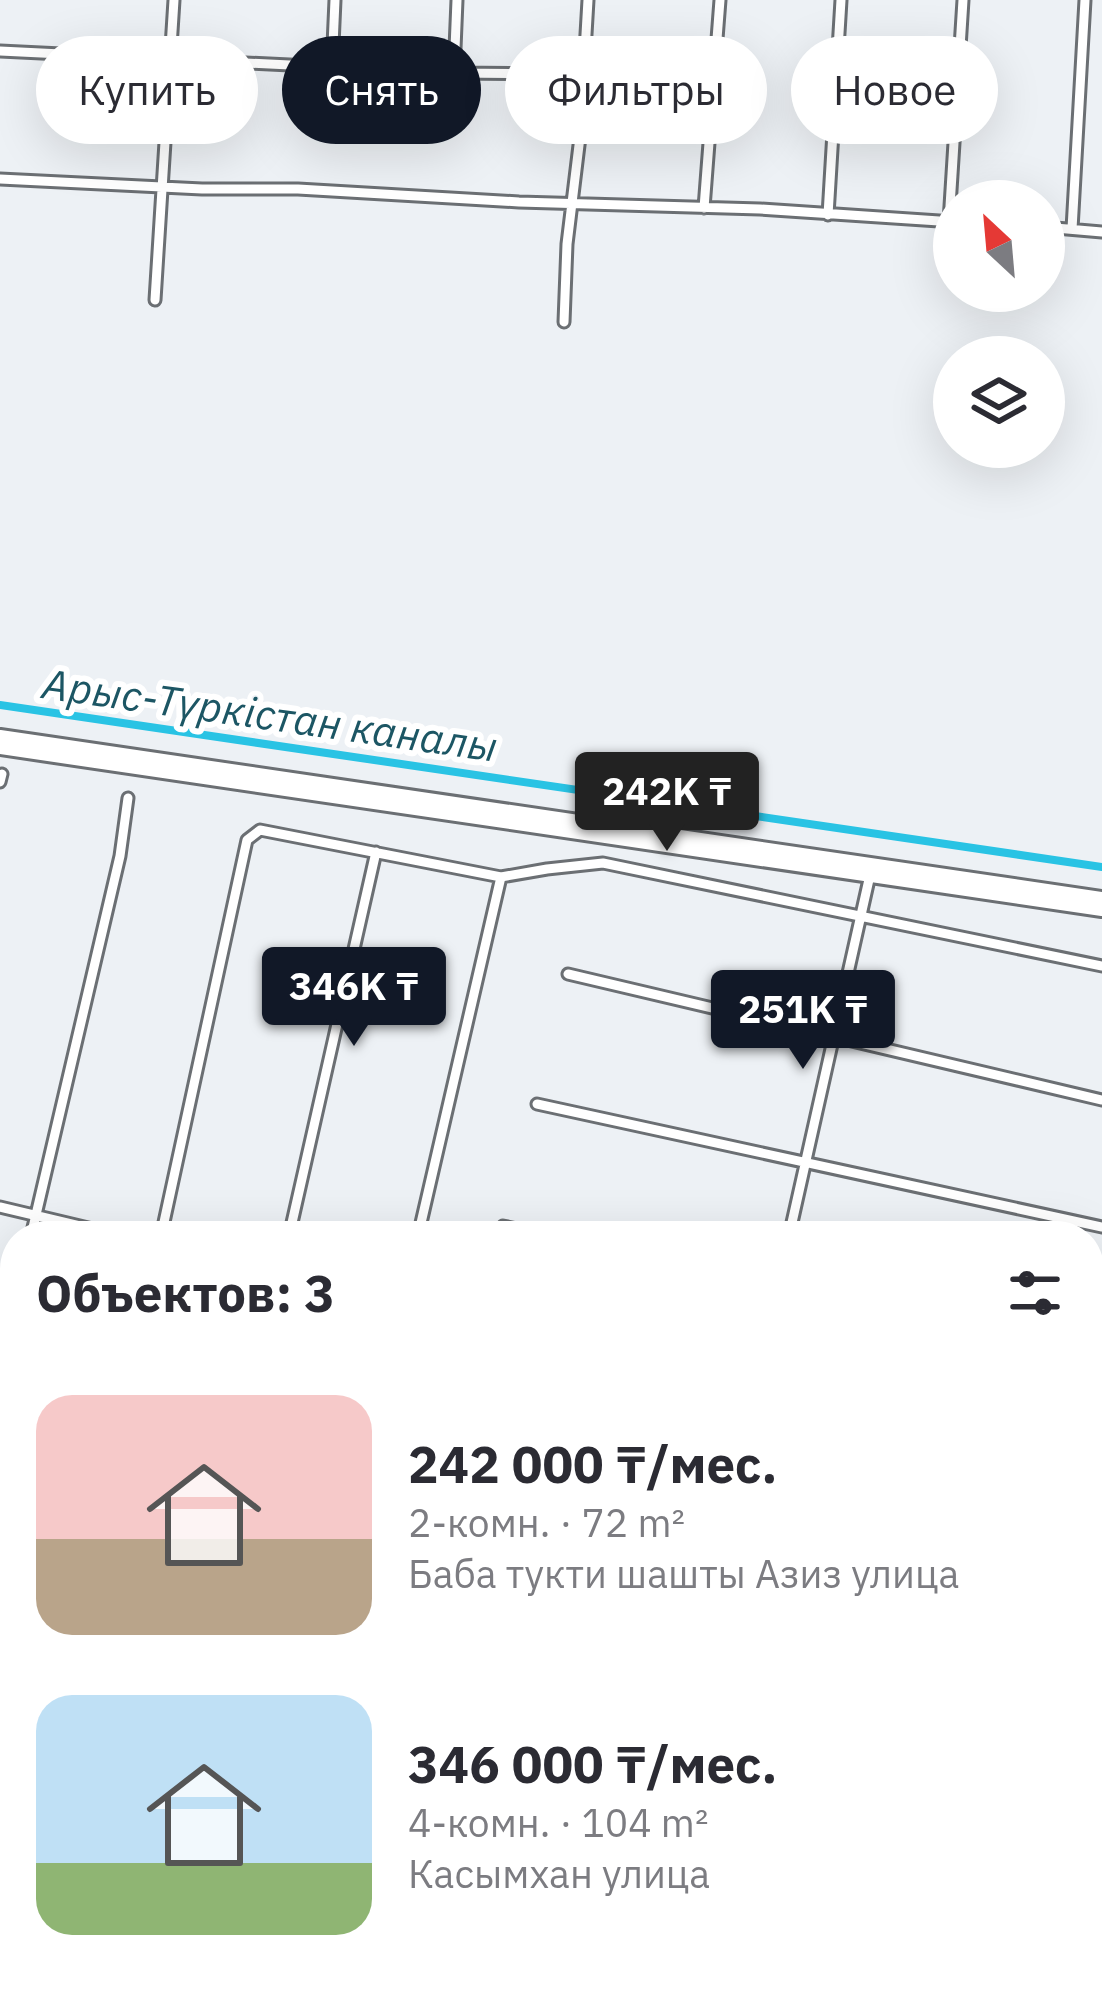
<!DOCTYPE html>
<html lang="ru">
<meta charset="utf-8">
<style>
:root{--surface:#fff;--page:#f2f2f3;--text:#2b2b33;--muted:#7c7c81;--accent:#111827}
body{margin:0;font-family:"IBM Plex Sans",sans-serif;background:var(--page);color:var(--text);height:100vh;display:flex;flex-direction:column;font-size:45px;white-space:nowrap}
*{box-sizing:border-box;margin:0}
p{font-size:39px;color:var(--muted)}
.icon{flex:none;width:66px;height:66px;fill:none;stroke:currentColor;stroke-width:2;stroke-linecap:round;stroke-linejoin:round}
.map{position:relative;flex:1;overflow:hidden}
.details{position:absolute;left:0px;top:1221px;width:1104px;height:771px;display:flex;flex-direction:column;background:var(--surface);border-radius:48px 48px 0 0;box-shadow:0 12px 48px #0002}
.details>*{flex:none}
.hud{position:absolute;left:36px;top:36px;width:1032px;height:108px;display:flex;gap:24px}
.needle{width:78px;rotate:334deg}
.controls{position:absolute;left:933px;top:180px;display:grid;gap:24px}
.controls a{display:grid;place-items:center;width:132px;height:132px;border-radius:50%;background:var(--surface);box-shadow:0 12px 48px #0002;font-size:60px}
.price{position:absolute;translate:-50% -102px;padding:0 27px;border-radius:12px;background:var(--accent);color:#fff;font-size:39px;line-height:78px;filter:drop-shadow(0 3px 6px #0008)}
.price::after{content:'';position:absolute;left:50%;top:72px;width:36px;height:27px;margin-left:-18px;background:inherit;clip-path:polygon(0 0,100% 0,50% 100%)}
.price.selected{background:#222;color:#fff}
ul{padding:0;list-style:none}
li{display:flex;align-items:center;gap:36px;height:300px;padding:0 36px}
li span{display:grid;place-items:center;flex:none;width:336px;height:240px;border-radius:36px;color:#555}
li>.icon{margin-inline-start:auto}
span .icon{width:144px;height:144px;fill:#fffc;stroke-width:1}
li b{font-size:51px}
h2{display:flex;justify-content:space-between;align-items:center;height:144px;padding:0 36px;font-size:51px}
.tag{padding:0 42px;border-radius:54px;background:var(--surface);box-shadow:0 12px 48px #0002;font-size:42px;line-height:108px}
.tag.selected{background:var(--accent);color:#fff}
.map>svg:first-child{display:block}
.built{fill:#dbe5ef}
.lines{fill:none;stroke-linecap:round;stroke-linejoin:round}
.canal{stroke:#29c3e4;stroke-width:8}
.minor-casing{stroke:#6b6f73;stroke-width:15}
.trunk-casing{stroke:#6b6f73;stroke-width:20}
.minor{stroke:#fff;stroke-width:9}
.trunk{stroke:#fff;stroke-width:14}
.labels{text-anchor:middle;stroke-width:12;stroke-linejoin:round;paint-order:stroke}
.water-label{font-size:42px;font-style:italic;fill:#1c5664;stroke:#fff}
</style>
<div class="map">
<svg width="1102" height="1990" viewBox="0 0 1102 1990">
<rect width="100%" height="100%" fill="#edf1f5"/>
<!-- built -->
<path class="built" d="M325,1977H503L500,1990H322Z"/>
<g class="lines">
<!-- canal -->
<path class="canal" d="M0,705L1102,867"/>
<defs>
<path id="minor" d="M0,51L454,73L649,75
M332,68L335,0
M454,73L457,0
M0,179L202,189H298L519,202L760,209L954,222
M704,208L720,0
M828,215L841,0
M949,222L963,0
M1044,227L1102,232
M1072,229L1085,0
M155,300L174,0
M564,322L567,244L580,137L588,0
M0,782L2,774
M568,974L1102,1100
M537,1104L1102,1227
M0,1207L122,1236
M503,1226L550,1236
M31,1236L120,856L128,798
M161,1236L247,840L260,830L501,877L547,869L603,863L1102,966
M289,1236L376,852
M418,1236L501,877
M789,1236L870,875
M1089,1365L1102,1308
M0,1376L15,1309
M1089,1491L1102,1494
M1089,1630L1102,1633
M1089,1833L1102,1857
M0,1947L15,1879
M829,1977L885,1990
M1029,1977L1035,1990
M121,1990L124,1977
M245,1990L248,1977
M617,1990L620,1977
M947,1990L951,1977"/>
<path id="trunk" d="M0,737L1102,899
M0,747L1102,909"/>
</defs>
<!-- minor casing -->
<use href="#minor" class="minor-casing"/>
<!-- trunk casing -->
<use href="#trunk" class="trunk-casing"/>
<!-- minor -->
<use href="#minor" class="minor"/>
<!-- trunk -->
<use href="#trunk" class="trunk"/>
</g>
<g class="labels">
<!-- water labels -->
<g class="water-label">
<text transform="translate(270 715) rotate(8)" y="15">Арыс-Түркістан каналы</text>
</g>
</g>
</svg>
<div class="controls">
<a><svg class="needle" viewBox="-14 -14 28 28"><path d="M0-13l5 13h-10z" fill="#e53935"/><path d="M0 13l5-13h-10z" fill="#7c7c81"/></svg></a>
<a><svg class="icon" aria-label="layers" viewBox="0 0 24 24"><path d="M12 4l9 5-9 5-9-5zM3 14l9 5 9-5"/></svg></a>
</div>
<b class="price selected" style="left:667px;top:854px">242K ₸</b>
<b class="price" style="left:354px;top:1049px">346K ₸</b>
<b class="price" style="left:803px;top:1072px">251K ₸</b>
<div class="hud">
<a class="tag">Купить</a>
<a class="tag selected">Снять</a>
<a class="tag">Фильтры</a>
<a class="tag">Новое</a>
</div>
<section class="details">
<h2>Объектов: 3<svg class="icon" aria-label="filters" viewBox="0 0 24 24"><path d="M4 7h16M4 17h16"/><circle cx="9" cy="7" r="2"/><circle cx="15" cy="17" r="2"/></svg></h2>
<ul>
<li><span style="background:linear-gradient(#f6c9c9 60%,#b9a48a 0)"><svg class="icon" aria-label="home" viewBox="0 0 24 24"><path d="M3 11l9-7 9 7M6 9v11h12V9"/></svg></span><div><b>242 000 ₸/мес.</b><p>2-комн. · 72 m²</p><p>Баба тукти шашты Азиз улица</p></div></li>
<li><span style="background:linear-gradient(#bfe0f5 70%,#8fb573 0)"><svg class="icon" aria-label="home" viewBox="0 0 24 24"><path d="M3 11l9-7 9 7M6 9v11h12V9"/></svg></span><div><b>346 000 ₸/мес.</b><p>4-комн. · 104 m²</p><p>Касымхан улица</p></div></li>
</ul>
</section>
</div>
